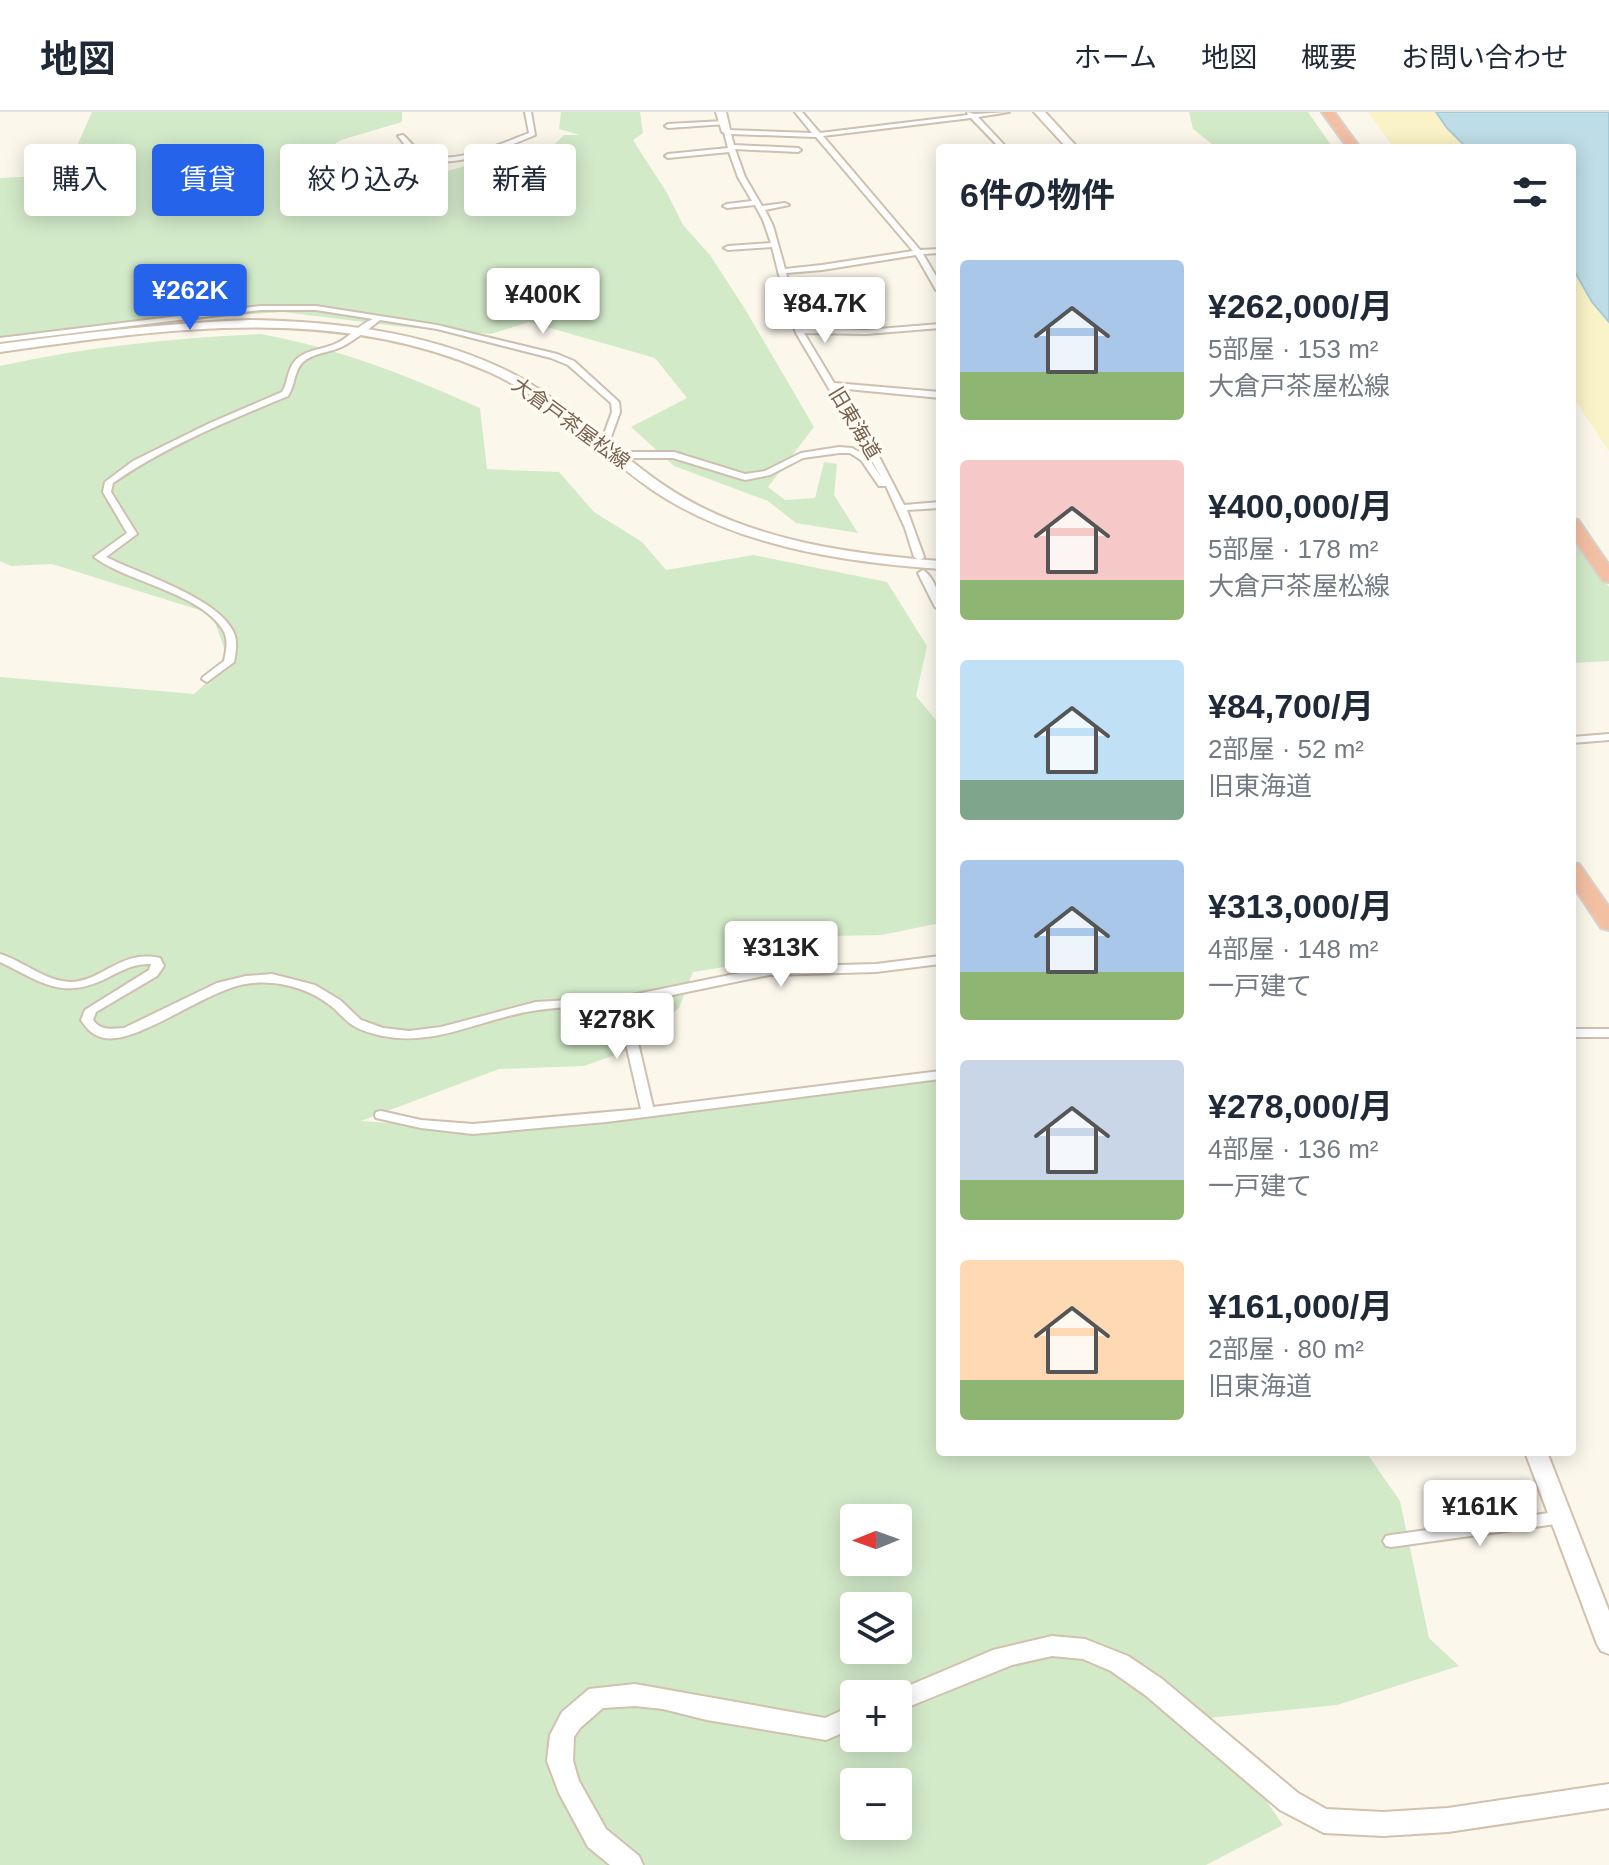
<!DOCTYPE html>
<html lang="ja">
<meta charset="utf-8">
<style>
:root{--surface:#fff;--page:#f2f2f3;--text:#1f2937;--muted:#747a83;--line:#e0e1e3;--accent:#2563eb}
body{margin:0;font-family:Helvetica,"Noto Sans JP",sans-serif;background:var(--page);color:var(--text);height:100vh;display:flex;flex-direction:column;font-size:30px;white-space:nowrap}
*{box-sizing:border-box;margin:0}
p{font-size:26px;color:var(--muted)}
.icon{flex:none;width:44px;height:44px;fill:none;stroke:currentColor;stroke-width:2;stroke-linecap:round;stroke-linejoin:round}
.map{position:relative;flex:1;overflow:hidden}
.sheet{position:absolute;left:936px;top:32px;width:640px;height:1312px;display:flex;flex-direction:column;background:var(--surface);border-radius:8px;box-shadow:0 4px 20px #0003}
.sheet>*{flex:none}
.top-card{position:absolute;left:24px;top:32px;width:760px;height:72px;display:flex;gap:16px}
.needle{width:52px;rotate:269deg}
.buttons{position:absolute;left:840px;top:1392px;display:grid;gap:16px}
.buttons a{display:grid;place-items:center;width:72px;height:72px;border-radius:8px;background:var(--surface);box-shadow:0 4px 20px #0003;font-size:40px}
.price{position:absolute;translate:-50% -68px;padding:0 18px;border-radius:8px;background:#fff;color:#222;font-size:26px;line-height:52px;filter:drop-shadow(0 2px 4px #0008)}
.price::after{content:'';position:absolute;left:50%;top:48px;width:24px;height:18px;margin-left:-12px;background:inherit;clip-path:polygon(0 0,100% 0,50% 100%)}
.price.current{background:var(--accent);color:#fff}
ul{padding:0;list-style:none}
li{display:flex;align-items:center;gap:24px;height:200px;padding:0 24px}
li span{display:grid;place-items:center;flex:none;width:224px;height:160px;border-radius:8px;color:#555}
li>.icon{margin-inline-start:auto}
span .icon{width:96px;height:96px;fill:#fffc;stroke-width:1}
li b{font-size:34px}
h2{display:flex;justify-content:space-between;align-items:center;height:96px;padding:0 24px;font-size:34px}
.chip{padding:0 28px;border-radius:8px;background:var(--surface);box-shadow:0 4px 20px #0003;font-size:28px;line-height:72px}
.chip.current{background:var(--accent);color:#fff}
header{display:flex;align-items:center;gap:48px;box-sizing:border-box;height:112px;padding:0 40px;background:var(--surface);border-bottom:2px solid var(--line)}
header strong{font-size:38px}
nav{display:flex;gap:44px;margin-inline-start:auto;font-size:28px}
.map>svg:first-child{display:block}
.green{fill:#d3eac9;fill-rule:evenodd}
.sand{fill:#faf3c7}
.water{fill:#bfdde6;stroke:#a6cbd8;stroke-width:2}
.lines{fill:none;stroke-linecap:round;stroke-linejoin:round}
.street-casing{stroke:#cec0b0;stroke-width:4}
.secondary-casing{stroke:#d1c1ae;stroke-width:4}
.highway-casing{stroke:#d9d2cd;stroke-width:4}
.street{fill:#fff;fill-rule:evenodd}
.secondary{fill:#fff;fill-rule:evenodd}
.highway{fill:#f4c0a4;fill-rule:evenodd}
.labels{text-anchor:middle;stroke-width:7;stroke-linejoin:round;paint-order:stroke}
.far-street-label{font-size:20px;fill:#77604e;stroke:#fffbf2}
</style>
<header>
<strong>地図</strong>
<nav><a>ホーム</a><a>地図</a><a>概要</a><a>お問い合わせ</a></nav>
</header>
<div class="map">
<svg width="1609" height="1753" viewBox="0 0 1609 1753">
<rect width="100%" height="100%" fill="#fcf7eb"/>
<!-- green -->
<path class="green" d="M92,0H402V10L341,28L329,36L330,53L384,76L510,42L549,38L564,23H580L559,17L561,0H640L643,21L633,28L667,81L683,113L710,143L745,197L814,315L768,375L785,388L815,386L824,350L837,352L834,383L858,421L796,411L768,389L674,354L631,315L687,286L655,246L529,210L491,222L404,215L283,200L104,212L0,231V66L64,63Z
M1189,0H1308L1333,36H1217L1193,17Z
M261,222C341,237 406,263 480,296L487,357L559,360L594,400L642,430L666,458L753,443L887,470L927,534L916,584L940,613V811L882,823L784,825L768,848L693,860L679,896L626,939L584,954L499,957L361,1009L473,1017L940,965V1340H1366L1400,1389L1429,1526L1459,1554L1337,1593L1209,1606L1283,1713L1206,1753H0V565L194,582L229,550L212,502L52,452L11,454L0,449V254C85,235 174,226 261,222ZM854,1406H898V1450H854ZM854,1494H898V1538H854ZM854,1582H898V1626H854ZM854,1670H898V1714H854Z
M1572,421L1609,475V549L1572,551Z"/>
<!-- sand -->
<path class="sand" d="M1368,0H1435L1468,36H1394Z
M1572,155L1609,211V339L1572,284Z"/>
<!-- water -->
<path class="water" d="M1436,0H1609V210L1592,190L1572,155V36H1467L1447,16Z"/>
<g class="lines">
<defs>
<path id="street" d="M525,0H531L535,23C506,35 444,63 415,42C408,38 403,30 398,24L403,23C409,28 414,36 421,40C447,57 503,31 529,21Z
M795,0H802L820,21L968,3L967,0L975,2L1009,0L978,5L1007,36H1000L971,6L823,24L920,138L940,137V141L923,142L940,171V180L936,178L916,143L822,158L786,161L802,216L866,218L940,212V216L866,222L804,221L834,271L940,280V286L837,276L875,337L904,393L940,390V396L907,398L924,445L922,447L919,448L914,445L905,416L886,374H879L861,348L850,341H839L803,346L770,363L745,368L673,346H617L613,343L617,340H674L745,362L765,359L801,341L839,335L852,336L867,344L882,366L796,221L786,191L772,135L728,138L724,136L728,134L771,131L763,108L755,93L727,96L723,94L727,92L752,89L738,65L729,40L668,46L665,44L668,42L728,36L724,20L727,18L812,21ZM731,22L816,25L913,139L822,153L785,157L773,114L765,98L789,93L785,91L762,94L745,65L735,37L798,40L801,38L798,36L734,33Z
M724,9L726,10V12L668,16L665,14L668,12Z
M261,194H316L437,213L557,242L574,249L619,290L620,300L608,333L601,335L600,333L612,300L611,291L568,253L551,246L437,217L380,208C373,214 348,233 339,236C327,241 313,241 303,250C294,258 295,274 288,284C228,309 166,334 113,371L111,380L137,422L106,445C140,462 216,485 233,519C238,529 236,540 234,550L207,570L202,567L203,565L224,549C226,539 229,528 223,518C201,481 127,470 94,445L127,421L103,380L105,370L133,349L210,311L282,280C288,271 287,259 294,250C303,238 321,238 335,232C349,226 358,213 373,207L316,198H261L0,230V226Z
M923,458C935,466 940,484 940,498L935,495L918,461Z
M1609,622V628L1572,631V625Z
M0,842C23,849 45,869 70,870C102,870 120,837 160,846L164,854L157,864L96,900L93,908C101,919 111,917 124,916L217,871L246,864L272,862L315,873L340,888L361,908L383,916L409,919L441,915L536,890L622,885L769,855L876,852L940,844V852L876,860L769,863L629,892L653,995L940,959V967L606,1010L473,1022L421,1016L376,1006L375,1003L376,1000L381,999L421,1008L473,1012L641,997L617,893C591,895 564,894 538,898C485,905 437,935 383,924C374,922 362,919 354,914C345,909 339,900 331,894C307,875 275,867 245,872C205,879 138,932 104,926C92,923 87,917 81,908L85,898L149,858L151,852C133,851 119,860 103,868C59,888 39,868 0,850Z
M1572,917H1609V925H1572Z
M1563,1399L1568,1401L1571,1405L1568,1409L1563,1411L1391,1435L1386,1434L1383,1429L1386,1424L1391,1423Z"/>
<path id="secondary" d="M716,0H726L731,22L722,20Z
M1034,0H1045L1078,36H1067Z
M250,208C336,210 420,219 499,255C560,283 607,334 662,372C742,427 845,442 940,449V457C842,450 734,434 651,377C597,339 550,287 489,260C334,191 162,217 0,240V232C83,221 166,211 250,208Z
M1525,1340H1547L1609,1499V1542L1601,1539L1597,1532Z
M1052,1524L1085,1527L1128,1544L1162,1567L1298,1681L1326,1697L1383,1700L1448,1696L1609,1672V1696L1448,1720L1383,1724L1324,1721L1280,1698L1145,1583L1111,1559L1083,1547L1052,1544L1012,1553L898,1599V1582H889L993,1538Z
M635,1572L825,1606L854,1593V1616L826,1628L707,1608L663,1597L635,1594L603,1596L580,1616L574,1625L573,1649L579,1669L606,1717L639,1744L643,1753H610L588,1735L559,1681L547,1649L550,1623L562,1600L589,1577Z"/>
<path id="highway" d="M1322,0H1334L1360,36H1348Z
M1572,407L1578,408L1609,453V470L1603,469L1572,424Z
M1572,751L1579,752L1609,795V818L1601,816L1572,772Z"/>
</defs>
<!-- street casing -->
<use href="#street" class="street-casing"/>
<!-- secondary casing -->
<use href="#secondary" class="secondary-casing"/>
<!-- highway casing -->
<use href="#highway" class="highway-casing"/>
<!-- street -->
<use href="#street" class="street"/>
<!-- secondary -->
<use href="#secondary" class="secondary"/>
<!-- highway -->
<use href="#highway" class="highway"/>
</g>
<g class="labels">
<!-- far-street labels -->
<g class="far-street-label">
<text transform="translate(571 311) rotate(36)" y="7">大倉戸茶屋松線</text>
<text transform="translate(855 311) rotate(59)" y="7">旧東海道</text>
</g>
</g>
</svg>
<div class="buttons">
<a><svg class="needle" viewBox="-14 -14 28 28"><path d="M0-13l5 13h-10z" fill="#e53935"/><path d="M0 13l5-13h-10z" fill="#747a83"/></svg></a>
<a><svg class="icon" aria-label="layers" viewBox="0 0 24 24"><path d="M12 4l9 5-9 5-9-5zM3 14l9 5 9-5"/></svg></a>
<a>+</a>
<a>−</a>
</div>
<b class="price current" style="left:190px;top:220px">¥262K</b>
<b class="price" style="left:543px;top:224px">¥400K</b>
<b class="price" style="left:825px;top:233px">¥84.7K</b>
<b class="price" style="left:781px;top:877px">¥313K</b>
<b class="price" style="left:617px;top:949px">¥278K</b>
<b class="price" style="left:1480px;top:1436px">¥161K</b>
<div class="top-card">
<a class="chip">購入</a>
<a class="chip current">賃貸</a>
<a class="chip">絞り込み</a>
<a class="chip">新着</a>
</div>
<section class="sheet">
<h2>6件の物件<svg class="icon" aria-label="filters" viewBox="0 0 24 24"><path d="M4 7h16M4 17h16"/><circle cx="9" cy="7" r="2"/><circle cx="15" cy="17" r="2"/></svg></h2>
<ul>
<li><span style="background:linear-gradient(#a9c7e8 70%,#8fb573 0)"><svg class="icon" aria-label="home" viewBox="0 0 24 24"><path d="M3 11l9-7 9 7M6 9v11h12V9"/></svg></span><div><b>¥262,000/月</b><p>5部屋 · 153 m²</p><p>大倉戸茶屋松線</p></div></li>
<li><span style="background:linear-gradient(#f6c9c9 75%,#8fb573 0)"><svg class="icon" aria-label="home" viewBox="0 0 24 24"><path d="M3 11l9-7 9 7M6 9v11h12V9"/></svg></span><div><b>¥400,000/月</b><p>5部屋 · 178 m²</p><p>大倉戸茶屋松線</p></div></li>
<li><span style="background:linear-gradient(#bfe0f5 75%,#7fa58c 0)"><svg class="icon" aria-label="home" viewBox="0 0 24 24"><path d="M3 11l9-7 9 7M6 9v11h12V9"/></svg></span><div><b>¥84,700/月</b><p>2部屋 · 52 m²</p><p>旧東海道</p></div></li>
<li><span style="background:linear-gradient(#a9c7e8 70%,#8fb573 0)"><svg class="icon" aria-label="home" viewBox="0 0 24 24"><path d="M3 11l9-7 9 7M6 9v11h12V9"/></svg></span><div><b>¥313,000/月</b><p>4部屋 · 148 m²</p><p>一戸建て</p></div></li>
<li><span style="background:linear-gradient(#c9d6e8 75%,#8fb573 0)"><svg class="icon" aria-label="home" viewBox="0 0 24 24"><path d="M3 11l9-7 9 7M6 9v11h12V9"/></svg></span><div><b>¥278,000/月</b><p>4部屋 · 136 m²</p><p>一戸建て</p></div></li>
<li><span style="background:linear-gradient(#ffd9b3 75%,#8fb573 0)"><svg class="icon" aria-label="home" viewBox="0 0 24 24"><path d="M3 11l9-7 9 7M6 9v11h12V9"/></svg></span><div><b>¥161,000/月</b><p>2部屋 · 80 m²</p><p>旧東海道</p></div></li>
</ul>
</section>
</div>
